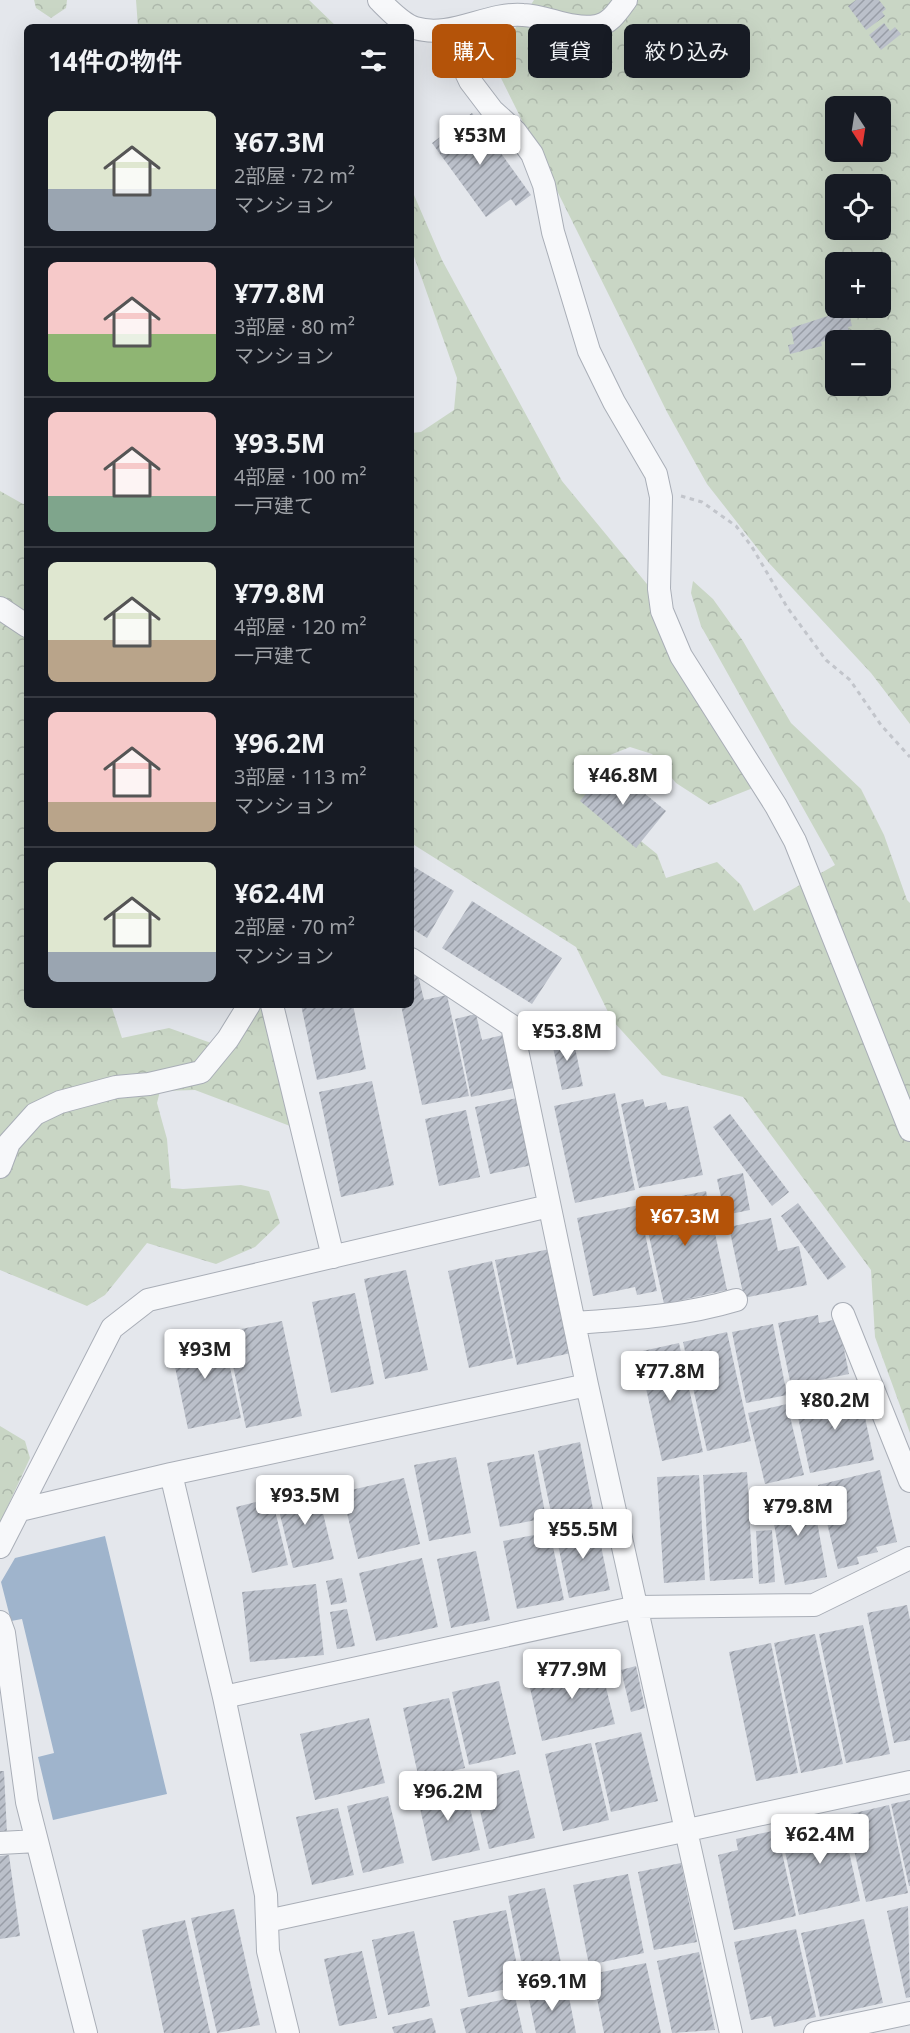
<!DOCTYPE html>
<html lang="ja">
<meta charset="utf-8">
<style>
:root{--surface:#171b24;--page:#242831;--text:#f1f3f6;--muted:#9ea1a6;--line:#363941;--accent:#b45309}
body{margin:0;font-family:"Noto Sans","Noto Sans JP",sans-serif;background:var(--page);color:var(--text);height:100vh;display:flex;flex-direction:column;font-size:22px;white-space:nowrap}
*{box-sizing:border-box;margin:0}
p{font-size:20px;color:var(--muted)}
.icon{flex:none;width:33px;height:33px;fill:none;stroke:currentColor;stroke-width:2;stroke-linecap:round;stroke-linejoin:round}
.map{position:relative;flex:1;overflow:hidden}
.drawer{position:absolute;left:24px;top:24px;width:390px;height:984px;display:flex;flex-direction:column;background:var(--surface);border-radius:9px;box-shadow:0 6px 24px #0002}
.drawer>*{flex:none}
.hud{position:absolute;left:432px;top:24px;width:387px;height:54px;display:flex;gap:12px}
.needle{width:39px;rotate:168deg}
.controls{position:absolute;left:825px;top:96px;display:grid;gap:12px}
.controls a{display:grid;place-items:center;width:66px;height:66px;border-radius:9px;background:var(--surface);box-shadow:0 6px 24px #0002;font-size:30px}
.price{position:absolute;translate:-50% -51px;padding:0 14px;border-radius:6px;background:#fff;color:#222;font-size:20px;line-height:39px;filter:drop-shadow(0 2px 3px #0008)}
.price::after{content:'';position:absolute;left:50%;top:36px;width:18px;height:14px;margin-left:-9px;background:inherit;clip-path:polygon(0 0,100% 0,50% 100%)}
.price.current{background:var(--accent);color:#fff}
ul{padding:0;list-style:none}
li{display:flex;align-items:center;gap:18px;height:150px;padding:0 24px}
li+li{border-top:2px solid var(--line)}
li span{display:grid;place-items:center;flex:none;width:168px;height:120px;border-radius:9px;color:#555}
li>.icon{margin-inline-start:auto}
span .icon{width:72px;height:72px;fill:#fffc;stroke-width:1}
li b{font-size:26px}
h2{display:flex;justify-content:space-between;align-items:center;height:72px;padding:0 24px;font-size:26px}
.tag{padding:0 21px;border-radius:9px;background:var(--surface);box-shadow:0 6px 24px #0002;font-size:21px;line-height:54px}
.tag.current{background:var(--accent);color:#fff}
.map>svg:first-child{display:block}
.forest{fill:url(#forest-crowns);fill-rule:evenodd}
.water{fill:#9fb4cc}
.building{fill:url(#building-hatch)}
.lines{fill:none;stroke-linecap:round;stroke-linejoin:round}
.minor-casing{stroke:#a9aeb7;stroke-width:24}
.path{stroke:#c2c5cb;stroke-width:3;stroke-dasharray:4.5 4.5;stroke-linecap:butt}
.minor{stroke:#f7f8fa;stroke-width:22}
</style>
<div class="map">
<svg width="910" height="2033" viewBox="0 0 910 2033">
<defs>
<pattern id="forest-crowns" width="20" height="18" patternUnits="userSpaceOnUse" patternTransform="scale(1.5)"><rect width="20" height="18" fill="#c9d6c5"/><path d="M2 6a3 3 0 1 1 6 0M12 15a3 3 0 1 1 6 0" fill="none" stroke="#adb8ab"/></pattern>
<pattern id="building-hatch" width="6" height="6" patternUnits="userSpaceOnUse" patternTransform="scale(1.5)"><rect width="6" height="6" fill="#bbc0ca"/><path d="M-1 1l2-2M0 6l6-6M5 7l2-2" fill="none" stroke="#989da6"/></pattern>
</defs>
<rect width="100%" height="100%" fill="#e4e7ec"/>
<!-- forest -->
<path class="forest" d="M34,0H67L66,8L51,18L36,8Z
M136,0H309L337,27H138Z
M534,0H910V724L871,673L769,563L707,484L667,412L493,62ZM836,106H880V152H836ZM836,184H880V230H836ZM836,262H880V308H836ZM836,340H880V386H836Z
M411,188L442,260L562,481L656,595L753,788L710,805L676,783L652,754L630,747L590,763L595,790L615,820L657,854L666,878L717,862L741,885L754,911L835,865L701,626L691,593L693,581L713,599L743,641L791,723L861,789L884,835L907,900L910,903V1433L875,1337L871,1270L743,1097L662,1075L612,1020L576,947L411,843V433L421,432L454,410L457,378L411,248Z
M0,491L23,504L27,503V1005H111L122,1038L169,1028L228,1049L255,1005H265L290,1126L195,1090L160,1091L157,1103L167,1139L171,1188L183,1189L241,1185L269,1191L280,1223L255,1247L216,1264L147,1243L105,1295L87,1306L0,1270Z
M0,1426L25,1441L30,1458L0,1523Z"/>
<!-- water -->
<path class="water" d="M105,1536L167,1794L53,1820L38,1757L54,1753L22,1619L11,1621L1,1582L15,1558Z"/>
<!-- building -->
<path class="building" d="M856,0H879L886,9L882,12L885,16L866,30L848,6Z
M884,23L890,31L895,27L901,34L881,50L869,35Z
M472,113L531,195L516,206L511,199L486,217L432,143Z
M848,308L852,326L848,327L849,331L838,334L839,338L821,342L822,346L790,354L788,345L794,344L791,328L834,314L833,310Z
M610,765L666,811L636,848L580,801Z
M411,865L454,891L427,938L411,928Z
M472,901L562,958L532,1004L442,948Z
M418,975L424,1000L447,995L469,1096L422,1105L401,1005H411V976Z
M301,1005H353L366,1069L317,1080Z
M476,1014L482,1040L503,1035L514,1088L471,1097L455,1019Z
M572,1033L583,1086L562,1090L551,1038Z
M372,1081L394,1185L341,1197L319,1092Z
M615,1093L635,1190L575,1203L554,1106Z
M517,1098L532,1165L490,1174L475,1107Z
M643,1099L645,1107L666,1102L668,1110L688,1106L703,1175L639,1188L621,1104Z
M466,1110L480,1177L439,1186L425,1119Z
M730,1114L789,1192L772,1206L713,1127Z
M743,1173L750,1210L725,1215L717,1179Z
M706,1191L727,1290L664,1304L642,1204Z
M798,1203L846,1267L828,1280L781,1216Z
M639,1205L657,1291L637,1295L635,1287L593,1296L577,1218Z
M771,1218L778,1251L799,1246L807,1285L744,1298L729,1227Z
M550,1249L571,1353L517,1365L495,1260Z
M492,1261L513,1358L469,1368L448,1271Z
M406,1270L428,1370L385,1379L364,1279Z
M355,1293L374,1384L331,1393L312,1302Z
M818,1315L819,1323L838,1319L849,1374L791,1386L778,1323Z
M282,1321L302,1416L246,1428L226,1332Z
M773,1324L787,1395L746,1403L732,1332Z
M222,1331L241,1418L188,1429L170,1343Z
M727,1332L751,1441L707,1451L683,1342Z
M679,1343L703,1452L662,1461L638,1352Z
M859,1389L874,1460L810,1473L795,1403Z
M787,1404L804,1475L765,1484L748,1413Z
M580,1442L593,1509L552,1517L538,1451Z
M534,1454L546,1518L500,1527L487,1463Z
M456,1457L471,1533L429,1541L414,1465Z
M880,1470L897,1542L876,1547L878,1552L857,1557L859,1564L838,1569L818,1485Z
M747,1472L753,1578L710,1581L703,1475Z
M699,1475L705,1580L664,1583L657,1477Z
M404,1478L420,1544L358,1559L342,1492Z
M316,1484L334,1559L293,1568L275,1494Z
M811,1488L827,1577L785,1585L769,1496Z
M272,1498L288,1565L252,1573L236,1507Z
M766,1505L767,1524L753,1525L752,1506Z
M596,1521L610,1590L569,1598L555,1530Z
M772,1530L775,1582L759,1584L756,1531Z
M550,1532L564,1600L517,1609L503,1541Z
M476,1551L490,1620L451,1628L437,1559Z
M422,1558L438,1627L376,1641L359,1573Z
M342,1578L347,1602L331,1605L326,1581Z
M316,1584L324,1655L250,1662L242,1592Z
M907,1605L910,1620V1740L894,1743L867,1613Z
M347,1609L355,1646L337,1649L330,1612Z
M863,1625L890,1754L846,1763L819,1634Z
M815,1634L843,1764L801,1773L774,1643Z
M771,1643L798,1773L756,1781L729,1652Z
M598,1655L615,1724L542,1741L528,1679L575,1667L574,1661Z
M636,1666L645,1708L631,1712L621,1670Z
M499,1681L516,1754L469,1765L452,1692Z
M449,1698L465,1768L419,1779L403,1708Z
M369,1718L385,1783L315,1800L300,1734Z
M641,1732L658,1801L611,1812L595,1743Z
M591,1743L609,1820L563,1831L545,1754Z
M519,1770L535,1838L489,1849L473,1781Z
M0,1771H4L7,1834L0,1835Z
M464,1783L480,1850L432,1861L417,1795Z
M388,1796L404,1863L363,1873L347,1806Z
M910,1800V1886H909L891,1804Z
M889,1805L908,1893L866,1902L846,1815Z
M338,1808L354,1875L312,1885L296,1817Z
M841,1816L860,1901L799,1915L780,1829Z
M777,1830L796,1916L734,1930L718,1855L738,1850L736,1839Z
M9,1855L20,1936L0,1939V1856Z
M681,1863L697,1942L654,1950L638,1872Z
M628,1874L644,1953L589,1965L573,1885Z
M545,1888L564,1977L526,1985L508,1896Z
M908,1906L910,1997L906,1998L887,1911Z
M234,1909L260,2025L217,2033L191,1918Z
M506,1910L521,1986L468,1997L453,1921Z
M864,1919L883,2003L820,2017L801,1933Z
M185,1920L210,2033H164L142,1930Z
M796,1929L816,2017L774,2027L771,2016L751,2020L734,1942Z
M414,1931L430,2006L388,2015L372,1940Z
M362,1951L377,2018L339,2026L324,1959Z
M699,1952L715,2030L672,2033L657,1961Z
M646,1963L661,2033H604L592,1974Z
M567,1987L576,2033H536L528,1995Z
M515,1997L523,2033H466L460,2009Z
M432,2018L436,2033H394L392,2027Z"/>
<g class="lines">
<defs>
<path id="minor" d="M379,0C389,10 402,24 415,28C451,39 487,12 523,15C548,16 570,30 596,26C610,24 618,11 626,0
M446,30L470,81L492,110L515,131L532,154L544,185L553,232L589,351L614,402L656,474L661,497L659,589L662,611L681,656L776,806L795,841L910,1130
M0,608L27,626
M411,959L512,1026L587,1385L731,2033
M272,1005L333,1257
M0,1167L9,1143L35,1114L60,1102L116,1087L149,1084L201,1072L228,1039L249,1005
M843,1314L910,1481
M574,1323C629,1319 683,1316 736,1300
M171,1474L224,1697L266,1895L268,1951L288,2033
M20,1510L171,1474L587,1385
M0,1547L112,1328L148,1300L549,1206
M0,1622L4,1633L27,1802L86,2033
M224,1697L637,1607L814,1605L910,1558
M0,1843L37,1841
M267,1921L910,1782
M815,2033L910,2013"/>
</defs>
<!-- minor casing -->
<use href="#minor" class="minor-casing"/>
<!-- path -->
<path class="path" d="M681,496L702,502L736,526L752,547L787,607L826,660L850,680L881,725L910,757"/>
<!-- minor -->
<use href="#minor" class="minor"/>
</g>
</svg>
<div class="controls">
<a><svg class="needle" viewBox="-14 -14 28 28"><path d="M0-13l5 13h-10z" fill="#e53935"/><path d="M0 13l5-13h-10z" fill="#9ea1a6"/></svg></a>
<a><svg class="icon" aria-label="locate" viewBox="0 0 24 24"><circle cx="12" cy="12" r="6"/><path d="M12 2v4M12 18v4M2 12h4M18 12h4"/></svg></a>
<a>+</a>
<a>−</a>
</div>
<b class="price" style="left:480px;top:166px">¥53M</b>
<b class="price" style="left:623px;top:806px">¥46.8M</b>
<b class="price" style="left:567px;top:1062px">¥53.8M</b>
<b class="price current" style="left:685px;top:1247px">¥67.3M</b>
<b class="price" style="left:205px;top:1380px">¥93M</b>
<b class="price" style="left:670px;top:1402px">¥77.8M</b>
<b class="price" style="left:835px;top:1431px">¥80.2M</b>
<b class="price" style="left:305px;top:1526px">¥93.5M</b>
<b class="price" style="left:798px;top:1537px">¥79.8M</b>
<b class="price" style="left:583px;top:1560px">¥55.5M</b>
<b class="price" style="left:572px;top:1700px">¥77.9M</b>
<b class="price" style="left:448px;top:1822px">¥96.2M</b>
<b class="price" style="left:820px;top:1865px">¥62.4M</b>
<b class="price" style="left:552px;top:2012px">¥69.1M</b>
<div class="hud">
<a class="tag current">購入</a>
<a class="tag">賃貸</a>
<a class="tag">絞り込み</a>
</div>
<section class="drawer">
<h2>14件の物件<svg class="icon" aria-label="filters" viewBox="0 0 24 24"><path d="M4 7h16M4 17h16"/><circle cx="9" cy="7" r="2"/><circle cx="15" cy="17" r="2"/></svg></h2>
<ul>
<li><span style="background:linear-gradient(#dfe7d0 65%,#9aa5b1 0)"><svg class="icon" aria-label="home" viewBox="0 0 24 24"><path d="M3 11l9-7 9 7M6 9v11h12V9"/></svg></span><div><b>¥67.3M</b><p>2部屋 · 72 m²</p><p>マンション</p></div></li>
<li><span style="background:linear-gradient(#f6c9c9 60%,#8fb573 0)"><svg class="icon" aria-label="home" viewBox="0 0 24 24"><path d="M3 11l9-7 9 7M6 9v11h12V9"/></svg></span><div><b>¥77.8M</b><p>3部屋 · 80 m²</p><p>マンション</p></div></li>
<li><span style="background:linear-gradient(#f6c9c9 70%,#7fa58c 0)"><svg class="icon" aria-label="home" viewBox="0 0 24 24"><path d="M3 11l9-7 9 7M6 9v11h12V9"/></svg></span><div><b>¥93.5M</b><p>4部屋 · 100 m²</p><p>一戸建て</p></div></li>
<li><span style="background:linear-gradient(#dfe7d0 65%,#b9a48a 0)"><svg class="icon" aria-label="home" viewBox="0 0 24 24"><path d="M3 11l9-7 9 7M6 9v11h12V9"/></svg></span><div><b>¥79.8M</b><p>4部屋 · 120 m²</p><p>一戸建て</p></div></li>
<li><span style="background:linear-gradient(#f6c9c9 75%,#b9a48a 0)"><svg class="icon" aria-label="home" viewBox="0 0 24 24"><path d="M3 11l9-7 9 7M6 9v11h12V9"/></svg></span><div><b>¥96.2M</b><p>3部屋 · 113 m²</p><p>マンション</p></div></li>
<li><span style="background:linear-gradient(#dfe7d0 75%,#9aa5b1 0)"><svg class="icon" aria-label="home" viewBox="0 0 24 24"><path d="M3 11l9-7 9 7M6 9v11h12V9"/></svg></span><div><b>¥62.4M</b><p>2部屋 · 70 m²</p><p>マンション</p></div></li>
</ul>
</section>
</div>
